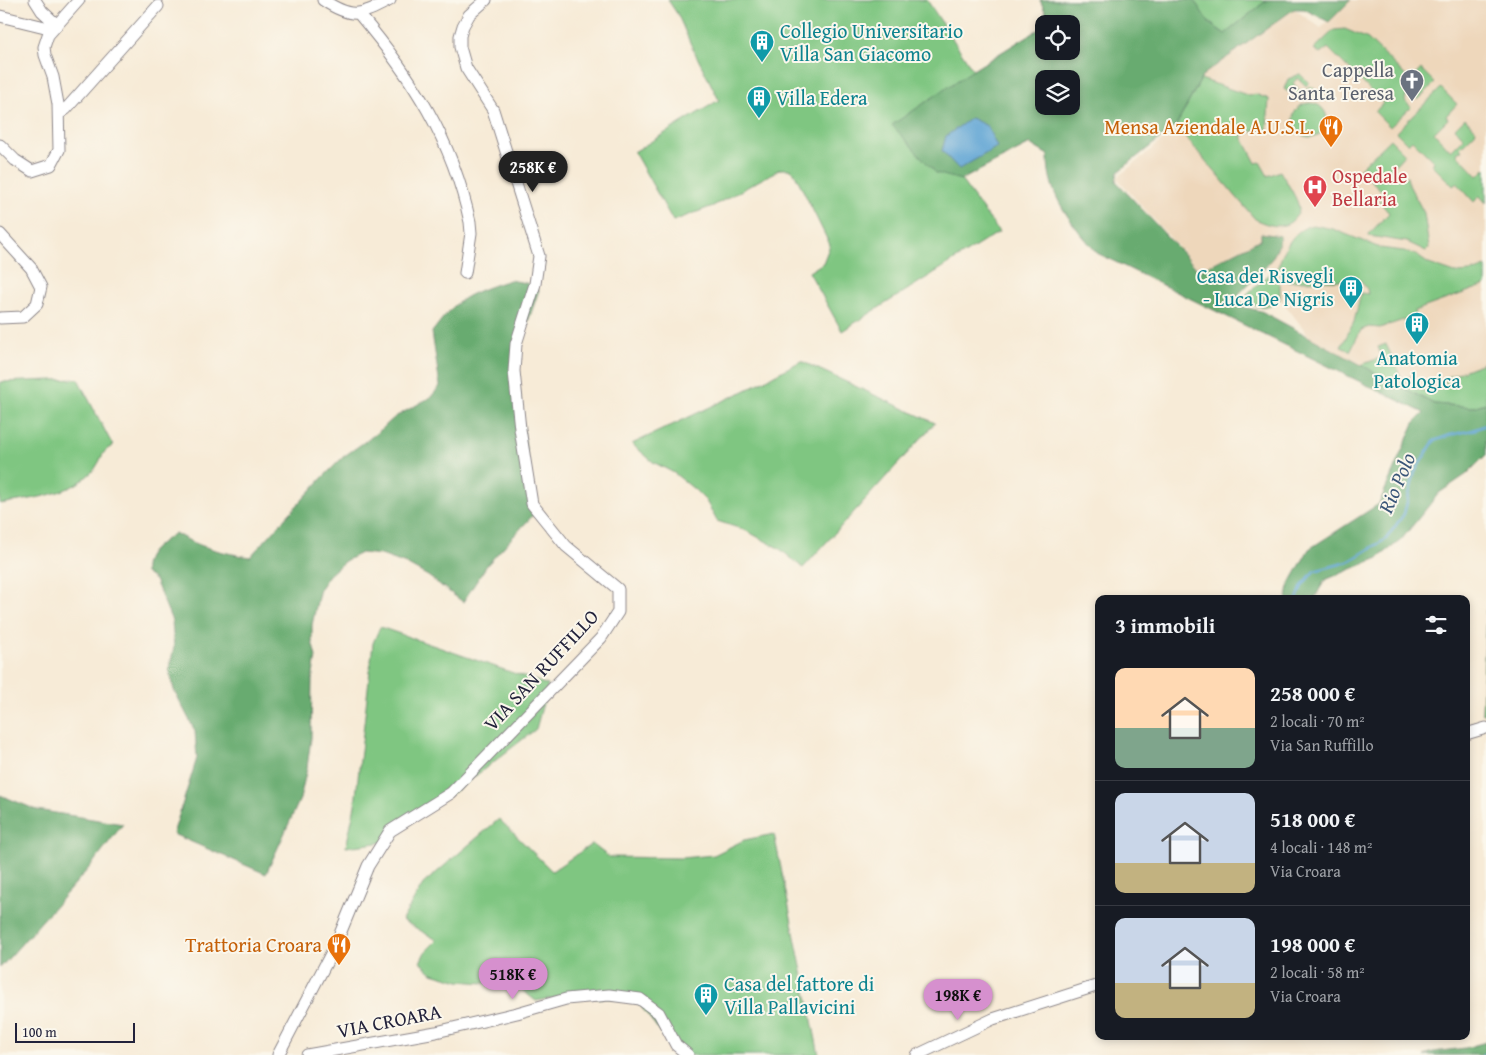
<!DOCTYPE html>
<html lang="it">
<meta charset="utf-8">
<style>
:root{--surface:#171b24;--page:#20242c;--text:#f1f3f6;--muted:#9ea1a6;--line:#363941;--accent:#d690ce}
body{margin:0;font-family:"Gentium Book Plus",serif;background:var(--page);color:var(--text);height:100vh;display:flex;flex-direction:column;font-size:19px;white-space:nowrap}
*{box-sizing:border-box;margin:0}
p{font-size:16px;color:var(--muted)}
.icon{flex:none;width:28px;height:28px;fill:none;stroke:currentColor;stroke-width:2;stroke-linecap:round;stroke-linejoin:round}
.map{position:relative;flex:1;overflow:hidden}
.details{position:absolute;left:1095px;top:595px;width:375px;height:445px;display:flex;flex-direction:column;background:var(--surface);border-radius:10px;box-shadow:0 2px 8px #0003}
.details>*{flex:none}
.tools{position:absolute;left:1035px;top:15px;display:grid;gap:10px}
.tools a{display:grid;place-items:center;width:45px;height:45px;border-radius:10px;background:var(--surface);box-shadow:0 2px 8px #0003;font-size:25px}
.scale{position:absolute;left:15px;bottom:12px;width:120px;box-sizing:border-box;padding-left:5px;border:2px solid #22223b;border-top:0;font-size:14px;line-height:18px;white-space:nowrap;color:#22223b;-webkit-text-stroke:4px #fbf7ec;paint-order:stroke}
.price{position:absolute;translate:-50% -42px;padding:0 11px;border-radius:18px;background:var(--accent);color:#111;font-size:16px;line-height:32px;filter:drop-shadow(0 1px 2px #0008)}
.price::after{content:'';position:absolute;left:50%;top:30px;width:15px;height:11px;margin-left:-8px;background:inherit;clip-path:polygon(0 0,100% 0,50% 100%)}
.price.active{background:#222;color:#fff}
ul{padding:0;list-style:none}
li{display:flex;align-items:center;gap:15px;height:125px;padding:0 20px}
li+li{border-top:1px solid var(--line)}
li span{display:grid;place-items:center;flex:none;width:140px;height:100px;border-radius:10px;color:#555}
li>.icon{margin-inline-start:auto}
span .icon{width:60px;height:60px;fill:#fffc;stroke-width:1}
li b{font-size:21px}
h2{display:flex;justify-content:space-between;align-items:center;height:60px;padding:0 20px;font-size:21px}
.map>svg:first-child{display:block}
.built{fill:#eed7bb}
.green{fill:#7fc681;stroke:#50745e;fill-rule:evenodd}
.forest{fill:#67ab6f;stroke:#465;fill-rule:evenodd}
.water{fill:#5ea4d4;stroke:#406388}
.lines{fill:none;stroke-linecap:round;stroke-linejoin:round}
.stream{stroke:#5ea4d4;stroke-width:2.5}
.minor-casing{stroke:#8c8689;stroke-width:13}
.minor{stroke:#fff;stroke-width:11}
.labels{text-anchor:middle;stroke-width:4;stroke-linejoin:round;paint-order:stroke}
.culture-label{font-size:20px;fill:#0d838f;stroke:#fbf7ec;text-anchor:start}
.worship-label{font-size:20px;fill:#5b616d;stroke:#fbf7ec;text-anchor:end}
.food-label{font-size:20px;fill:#c56008;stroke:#fbf7ec;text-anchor:end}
.health-label{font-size:20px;fill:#be3a42;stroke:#fbf7ec;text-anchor:start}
.street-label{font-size:20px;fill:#22223b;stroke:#fbf7ec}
.water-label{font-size:21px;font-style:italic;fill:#3a5678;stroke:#fbf7ec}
</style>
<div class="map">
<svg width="1486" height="1055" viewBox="0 0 1486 1055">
<rect width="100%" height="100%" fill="#fbf7ec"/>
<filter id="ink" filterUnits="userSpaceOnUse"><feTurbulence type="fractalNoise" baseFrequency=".02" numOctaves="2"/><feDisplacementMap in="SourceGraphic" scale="10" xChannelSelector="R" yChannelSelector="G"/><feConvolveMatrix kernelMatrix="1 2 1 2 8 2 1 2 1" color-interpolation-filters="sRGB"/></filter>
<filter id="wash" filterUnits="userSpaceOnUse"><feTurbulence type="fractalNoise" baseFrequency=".0096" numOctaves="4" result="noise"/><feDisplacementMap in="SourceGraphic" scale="20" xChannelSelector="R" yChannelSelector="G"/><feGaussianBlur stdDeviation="1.12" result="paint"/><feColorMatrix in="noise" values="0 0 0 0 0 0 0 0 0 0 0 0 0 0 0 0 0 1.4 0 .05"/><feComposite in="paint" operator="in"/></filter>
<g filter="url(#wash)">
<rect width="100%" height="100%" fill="#f7ebd7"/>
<!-- built -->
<path class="built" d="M1350,0H1486V403L1434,404L1310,337L1276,293L1261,239L1199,270L1117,178L1177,128L1203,75L1294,9L1321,28Z"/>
<!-- green -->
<path class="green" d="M668,0H927L973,70L1044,26V51H1071V24H1048L1050,22L1040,0H1267L1225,34L1209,22L1048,155L1030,144L961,180L999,232L842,331L809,272L823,263L830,245L794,172L789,169H780L713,206L673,221L634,152L719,100L692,47L678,15ZM1044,79H1071V106H1044Z
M1345,29L1368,39L1410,80L1421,69L1435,83L1418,100L1411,94L1406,96L1405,101L1411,107L1390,127L1375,112L1383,103L1328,48L1320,54L1314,49L1334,30Z
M1300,74L1309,83L1306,86L1298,78L1293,83L1300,91L1303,90L1305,91L1311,86L1323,97L1322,98L1308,95L1296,97L1284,89L1288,79Z
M1201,79L1250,96L1255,94L1269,99L1267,131L1258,129L1242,136L1256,163L1260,162L1268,176L1280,171C1285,180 1299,200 1299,209C1299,212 1298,215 1296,216C1287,231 1268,226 1255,219L1176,126Z
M1441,88L1457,104L1446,116L1448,119L1434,133L1451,151L1464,138L1455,128L1465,118L1476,130L1475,133L1460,148L1462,150L1458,151L1457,154L1478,176L1486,168V203L1480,196L1474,202L1457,183L1453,186L1432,165L1434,162L1412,140L1408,144L1396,132Z
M1293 120a17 17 0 1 1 34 0a17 17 0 1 1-34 0Z
M1390,139L1405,154L1392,168L1402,177H1407L1409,185L1424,213L1429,248L1426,251L1407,242L1369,236V234L1389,213L1379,201L1385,194L1359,169Z
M1313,225L1333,229L1380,248L1404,251L1416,255L1429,264L1455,273L1472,272L1486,267V285L1414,311L1415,316L1380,328L1369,327L1361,330L1350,351L1341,347L1354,322L1361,293L1368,294L1367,289L1360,280L1287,281L1277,269C1284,251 1291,230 1313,225Z
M1270,274L1280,284V299C1270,309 1249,311 1247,294Z
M1386,344L1402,379L1410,376L1416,389C1427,392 1437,390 1447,386L1445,378L1486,362V403L1473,407L1434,404L1361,365L1382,357L1378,347Z
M801,361L935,423L803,568L780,549L745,530L717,521L706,501L694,489L674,473L653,462L632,444L746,390Z
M78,379L113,446C101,451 103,457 96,467C94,471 89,474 85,478C66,495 25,500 0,504V382Z
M1486,610V716L1482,713Z
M380,627L548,685L536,729L465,784L398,831L385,842L346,847L355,805L373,643Z
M499,819L552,871L592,844L609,857L681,858L714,855L744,840L774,834L819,1055H685L661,1033L640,1005L623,999L565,996L536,1001L523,991L495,984L459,981L432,973L420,962L425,952L437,940L402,920L423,884Z"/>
<!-- forest -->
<path class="forest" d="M1040,0H1194L1209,23L1225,34L1267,0H1351L1329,22L1304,9H1294L1203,75L1176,126L1118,172L1116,181L1199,271L1261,239V233L1280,236C1277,263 1254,277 1238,295L1243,307L1261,311L1434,404L1473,407L1486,403V455L1467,474L1439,493L1401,540L1378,558L1325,580L1314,599H1287L1289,585L1309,549L1379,504L1414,423L1424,413L1097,253C1072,223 1047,197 1048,155L1030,144L961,180L936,173L892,125L973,70L1044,26V51H1071V24H1048L1050,22ZM1044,79H1071V106H1044Z
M510,280L526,283L539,290L515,360L534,514L487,565L463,602L428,576L406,564L381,555L361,553L345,561L329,575L320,588L312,625V641L316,657L312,680L311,738L307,768L300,799L266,874L173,834L197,758L195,731L174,690L169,670L174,647L172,621L155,580L145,573C143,553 160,544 175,533C198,547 223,553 250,557L323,477L343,457L377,433L395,417L431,397L440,386L432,332C440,322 448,310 459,302C469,293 497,284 510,280Z
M0,795L37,810L123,824L89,868L0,968Z
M1486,1042V1055H1424L1433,1052L1465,1048Z"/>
<!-- water -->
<path class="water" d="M971,118L987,126L997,147L959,169L942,151L946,136Z"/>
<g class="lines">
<!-- stream -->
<path class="stream" d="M1297,599L1302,586L1314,571L1348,562L1386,539L1404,514L1415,471L1434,441L1450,435L1473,430L1486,425
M1483,1055H1486"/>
</g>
</g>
<g filter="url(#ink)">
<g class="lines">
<defs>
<path id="minor" d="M35,0L42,11L57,25
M323,0C353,20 361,15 390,0
M359,14C413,78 452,139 470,222L471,233L465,273
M0,16L53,29
M59,114L66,109L158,6
M0,145L15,160L32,171L51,165L59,150L58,104L53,77L45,55L44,47L48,35L79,0
M0,234L31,268L41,287L37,304L23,317L0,318
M1466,734L1486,728
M278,1055L335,946L368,866L390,831L451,793L601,638L618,612V589L566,546L532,504L520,429L514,371L516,344L535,284L539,256L493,110L466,68L460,47V36L463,26L469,15L486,0
M307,1055L436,1032L517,1013L566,999L609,995L640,999L659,1013L676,1045L688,1055
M917,1055L993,1019L1099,985"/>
</defs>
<!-- minor casing -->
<use href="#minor" class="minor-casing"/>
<!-- minor -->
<use href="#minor" class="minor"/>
</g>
</g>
<!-- icons -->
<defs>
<symbol id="building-pin" viewBox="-11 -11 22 30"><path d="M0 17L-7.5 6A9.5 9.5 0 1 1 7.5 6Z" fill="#0f9aa8" stroke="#fbf7ec"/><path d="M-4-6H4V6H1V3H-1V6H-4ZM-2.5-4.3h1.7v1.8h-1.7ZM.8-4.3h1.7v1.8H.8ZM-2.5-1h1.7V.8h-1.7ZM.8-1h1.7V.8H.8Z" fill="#fff"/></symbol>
<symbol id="church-pin" viewBox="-11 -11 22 30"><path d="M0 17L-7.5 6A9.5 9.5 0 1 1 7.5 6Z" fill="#6b7280" stroke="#fbf7ec"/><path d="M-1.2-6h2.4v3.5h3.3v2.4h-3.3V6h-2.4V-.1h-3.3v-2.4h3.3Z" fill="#fff"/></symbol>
<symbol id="restaurant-pin" viewBox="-11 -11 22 30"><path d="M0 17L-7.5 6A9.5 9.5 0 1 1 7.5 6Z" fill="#e8710a" stroke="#fbf7ec"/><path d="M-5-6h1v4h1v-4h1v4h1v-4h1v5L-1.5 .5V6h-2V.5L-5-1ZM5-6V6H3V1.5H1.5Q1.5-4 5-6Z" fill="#fff"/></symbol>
<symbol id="hospital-pin" viewBox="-11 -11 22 30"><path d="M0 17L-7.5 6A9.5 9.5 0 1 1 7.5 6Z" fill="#e0444e" stroke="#fbf7ec"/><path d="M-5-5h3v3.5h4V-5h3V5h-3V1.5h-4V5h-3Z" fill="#fff"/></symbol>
</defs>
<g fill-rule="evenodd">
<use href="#building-pin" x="748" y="28" width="28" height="38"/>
<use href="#church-pin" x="1398" y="67" width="28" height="38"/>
<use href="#building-pin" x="745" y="84" width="28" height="38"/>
<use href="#restaurant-pin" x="1317" y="113" width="28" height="38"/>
<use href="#hospital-pin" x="1301" y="173" width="28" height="38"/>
<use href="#building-pin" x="1337" y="274" width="28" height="38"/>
<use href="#building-pin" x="1403" y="310" width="28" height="38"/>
<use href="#restaurant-pin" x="325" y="931" width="28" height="38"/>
<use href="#building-pin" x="692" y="981" width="28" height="38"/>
</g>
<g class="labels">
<!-- culture labels -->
<g class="culture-label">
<text x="780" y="38">Collegio Universitario<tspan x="780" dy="23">Villa San Giacomo</tspan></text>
<text x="776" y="105">Villa Edera</text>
<text x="1334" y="283" text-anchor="end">Casa dei Risvegli<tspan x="1334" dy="23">- Luca De Nigris</tspan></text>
<text x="1417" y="365" text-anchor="middle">Anatomia<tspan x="1417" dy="23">Patologica</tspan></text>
<text x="724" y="991">Casa del fattore di<tspan x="724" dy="23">Villa Pallavicini</tspan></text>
</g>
<!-- worship labels -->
<g class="worship-label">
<text x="1394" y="77">Cappella<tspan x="1394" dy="23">Santa Teresa</tspan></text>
</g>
<!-- food labels -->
<g class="food-label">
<text x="1314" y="134">Mensa Aziendale A.U.S.L.</text>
<text x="322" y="952">Trattoria Croara</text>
</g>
<!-- health labels -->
<g class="health-label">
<text x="1332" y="183">Ospedale<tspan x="1332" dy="23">Bellaria</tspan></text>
</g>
<!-- street labels -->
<g class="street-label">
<text transform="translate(541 670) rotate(-47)" y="7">VIA SAN RUFFILLO</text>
<text transform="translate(389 1021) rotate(-11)" y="7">VIA CROARA</text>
</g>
<!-- water labels -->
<g class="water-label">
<text transform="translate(1397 483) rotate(-67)" y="7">Rio Polo</text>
</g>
</g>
</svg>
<div class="tools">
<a><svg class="icon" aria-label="locate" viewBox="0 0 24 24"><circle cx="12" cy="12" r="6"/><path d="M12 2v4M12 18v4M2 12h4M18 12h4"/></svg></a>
<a><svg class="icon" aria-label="layers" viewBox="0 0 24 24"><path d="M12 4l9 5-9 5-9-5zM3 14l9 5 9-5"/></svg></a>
</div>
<div class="scale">100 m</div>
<b class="price active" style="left:533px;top:193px">258K €</b>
<b class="price" style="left:513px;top:1000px">518K €</b>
<b class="price" style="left:958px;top:1021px">198K €</b>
<section class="details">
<h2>3 immobili<svg class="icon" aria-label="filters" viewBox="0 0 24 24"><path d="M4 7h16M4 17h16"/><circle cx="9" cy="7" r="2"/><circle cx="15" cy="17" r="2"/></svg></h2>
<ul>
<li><span style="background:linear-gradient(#ffd9b3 60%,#7fa58c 0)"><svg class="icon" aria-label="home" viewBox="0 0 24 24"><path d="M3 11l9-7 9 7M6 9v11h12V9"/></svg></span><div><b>258 000 €</b><p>2 locali · 70 m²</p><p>Via San Ruffillo</p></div></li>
<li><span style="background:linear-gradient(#c9d6e8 70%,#c2b280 0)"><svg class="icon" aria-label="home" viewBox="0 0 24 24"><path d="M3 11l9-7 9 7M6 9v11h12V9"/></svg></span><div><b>518 000 €</b><p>4 locali · 148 m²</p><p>Via Croara</p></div></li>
<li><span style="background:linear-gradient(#c9d6e8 65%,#c2b280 0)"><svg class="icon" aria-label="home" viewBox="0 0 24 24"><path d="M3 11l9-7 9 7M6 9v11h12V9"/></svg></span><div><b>198 000 €</b><p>2 locali · 58 m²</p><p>Via Croara</p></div></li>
</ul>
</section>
</div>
